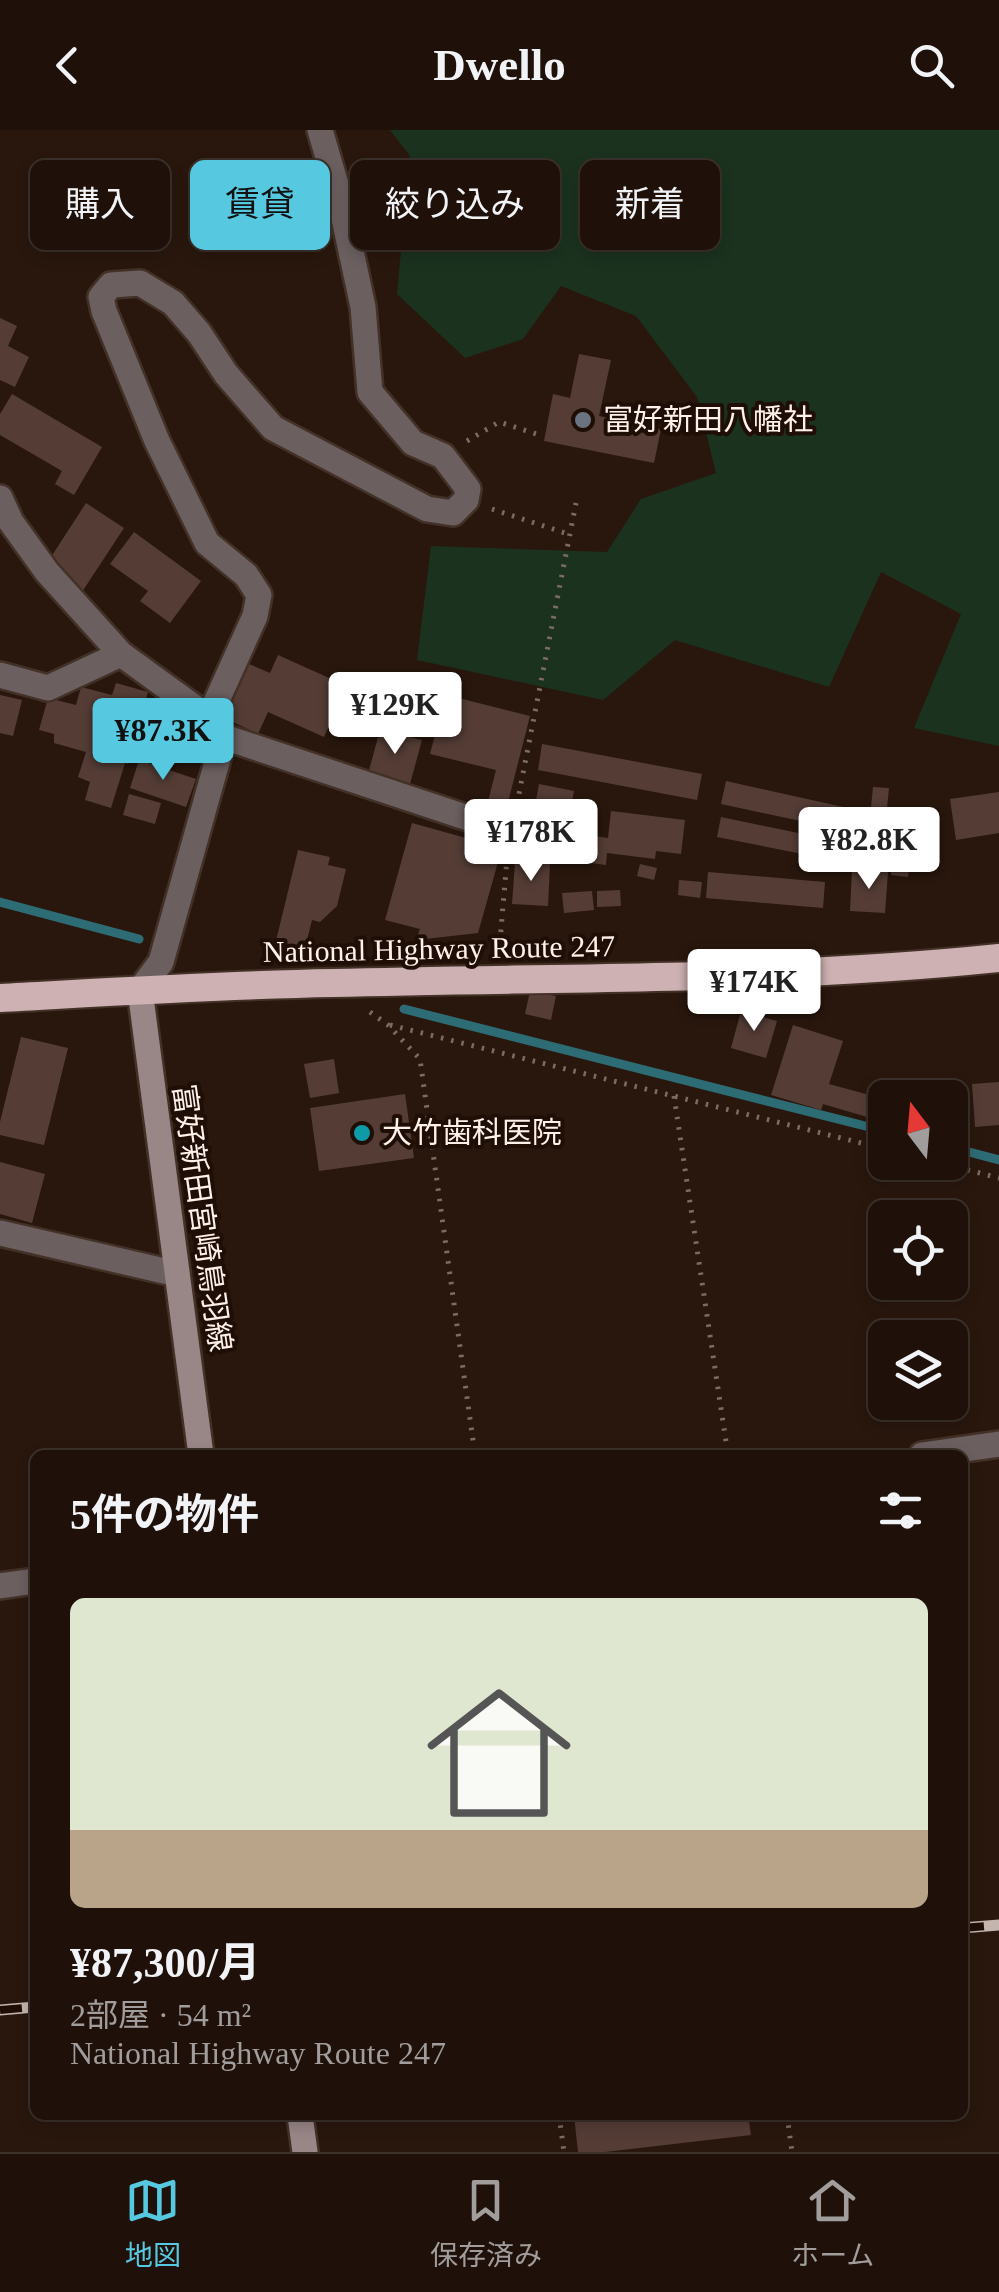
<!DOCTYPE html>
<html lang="ja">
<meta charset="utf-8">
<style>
:root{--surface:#1f110a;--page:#2c1f18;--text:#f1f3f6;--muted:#a19d9c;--line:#3c312b;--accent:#56c9e1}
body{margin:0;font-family:"Times New Roman","Noto Sans JP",serif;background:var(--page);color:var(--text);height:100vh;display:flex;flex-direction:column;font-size:38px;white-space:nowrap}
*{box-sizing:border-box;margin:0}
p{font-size:32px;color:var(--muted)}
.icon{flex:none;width:55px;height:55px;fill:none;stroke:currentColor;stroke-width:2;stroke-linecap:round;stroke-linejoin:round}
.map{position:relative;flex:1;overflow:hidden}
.sheet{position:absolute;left:30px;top:1320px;width:938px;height:670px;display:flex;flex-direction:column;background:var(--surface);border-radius:15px;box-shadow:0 5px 15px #0003,0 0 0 2px var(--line)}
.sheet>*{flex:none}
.guide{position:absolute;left:30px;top:30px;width:940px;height:90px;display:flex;gap:20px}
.needle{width:65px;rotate:344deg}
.fabs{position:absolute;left:868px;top:950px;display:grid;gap:20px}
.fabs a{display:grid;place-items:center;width:100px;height:100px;border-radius:15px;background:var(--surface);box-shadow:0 5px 15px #0003,0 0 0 2px var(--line);font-size:50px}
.price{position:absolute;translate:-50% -85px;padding:0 22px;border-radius:10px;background:#fff;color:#222;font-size:32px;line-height:65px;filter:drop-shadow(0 2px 5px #0008)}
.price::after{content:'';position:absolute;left:50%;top:60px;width:30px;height:22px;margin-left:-15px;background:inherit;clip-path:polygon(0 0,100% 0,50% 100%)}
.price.active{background:var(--accent);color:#111}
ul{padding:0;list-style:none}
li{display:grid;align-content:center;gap:20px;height:530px;padding:0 40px}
li span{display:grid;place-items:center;height:310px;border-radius:15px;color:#555}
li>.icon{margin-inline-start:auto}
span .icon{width:180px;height:180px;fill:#fffc;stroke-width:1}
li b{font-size:42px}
h2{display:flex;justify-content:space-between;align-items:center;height:120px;padding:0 40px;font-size:42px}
.chip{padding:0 35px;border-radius:15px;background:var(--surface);box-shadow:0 5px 15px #0003,0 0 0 2px var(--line);font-size:35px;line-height:90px}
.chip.active{background:var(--accent);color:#111}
header{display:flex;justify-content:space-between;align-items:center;height:130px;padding:0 40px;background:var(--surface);font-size:45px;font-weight:700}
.tabs{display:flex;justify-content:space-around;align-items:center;height:140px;border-top:2px solid var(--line);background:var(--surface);font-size:28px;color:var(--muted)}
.tabs a{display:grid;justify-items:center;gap:5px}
.tabs .active{color:var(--accent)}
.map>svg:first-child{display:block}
.green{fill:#1b321f}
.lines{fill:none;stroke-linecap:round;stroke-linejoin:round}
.stream{stroke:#2e6c75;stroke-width:9}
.building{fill:#553d36}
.minor-casing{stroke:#433128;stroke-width:30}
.secondary-casing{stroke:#433128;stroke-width:30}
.trunk-casing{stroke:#433128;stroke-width:32}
.path{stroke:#7c6b63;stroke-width:5;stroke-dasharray:2.5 8;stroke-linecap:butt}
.minor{stroke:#6b5f60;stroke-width:25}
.secondary{stroke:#998686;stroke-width:25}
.trunk{stroke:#ceb1b2;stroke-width:28}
.rail-casing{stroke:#c4b5ae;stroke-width:11}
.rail{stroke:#1f0e05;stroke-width:8;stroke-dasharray:22;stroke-linecap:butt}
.worship-dot{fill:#6b7280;stroke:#1f0e05;stroke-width:4}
.culture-dot{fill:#0f9aa8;stroke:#1f0e05;stroke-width:4}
.labels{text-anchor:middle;stroke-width:8;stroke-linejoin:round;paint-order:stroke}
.poi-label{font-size:30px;fill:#fef0ea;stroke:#1f0e05;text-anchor:start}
.street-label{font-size:30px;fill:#fef0ea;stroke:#1f0e05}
</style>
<header><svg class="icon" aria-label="back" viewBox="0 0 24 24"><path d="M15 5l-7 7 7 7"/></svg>Dwello<svg class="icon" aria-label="search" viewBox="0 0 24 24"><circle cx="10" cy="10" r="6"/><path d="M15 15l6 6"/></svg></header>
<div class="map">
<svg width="999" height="2022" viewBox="0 0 999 2022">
<rect width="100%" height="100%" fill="#29170d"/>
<!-- green -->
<path class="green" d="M390,0H999V616L914,598L961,484L881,442L829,557L675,510L603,570L417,530L431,416L607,422L641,369L716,343L697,267L636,186L561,156L523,209L465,228L397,164L410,26Z"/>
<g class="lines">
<!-- stream -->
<path class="stream" d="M0,772L139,809
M404,879L885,1001
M950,1017L999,1030"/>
</g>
<!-- building -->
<path class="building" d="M0,188L17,196L8,216L29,227L15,257L0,250Z
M579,224L611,230L599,286L661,299L654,333L544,311L553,264L570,268Z
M12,264L102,317L74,365L55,354L62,341L0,305V284Z
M86,373L124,398L80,465L51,427Z
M134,402L201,451L170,493L140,471L148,461L110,434Z
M278,525L347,556L324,607L268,582L258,604L224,588L249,534L270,543Z
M116,553L148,562L128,634L125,633L111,678L85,670L90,652L78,647L86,622L54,613V604L39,600L48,568L76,575L81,557L112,565Z
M399,553L530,586L504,688L485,683L496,640L430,624L436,601L390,590Z
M0,565L22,570L13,606L0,603Z
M380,600L422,610L410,654L368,644Z
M542,614L702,644L697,670L538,640Z
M139,630L196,649L186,677L130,658Z
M726,651L857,680L852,702L721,674Z
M539,654L574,661L561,731L526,725Z
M873,657L889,658L885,699L924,703L921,741L909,739L908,747L891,745L892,738L858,734L862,697H869Z
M999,662V703L956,710L950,669Z
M129,664L161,673L155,694L123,685Z
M611,681L685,690L681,724L656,721L655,729L607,723L606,735L568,730L572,703L608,708Z
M721,687L837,711L833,730L717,707Z
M412,693L502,718L478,803L416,810L420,799L385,790Z
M298,720L330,727L328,735L346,739L337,776L320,792L312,790L304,822L275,815Z
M515,732L550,734L548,776L512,774Z
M640,734L657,738L654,750L637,746Z
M852,741L888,742L885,783L850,781Z
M708,742L825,752L823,778L706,768Z
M679,750L702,752L700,768L678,765Z
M620,760L621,776L597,777V761Z
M592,761L594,780L564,783L562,763Z
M530,861L556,866L551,890L525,884Z
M741,881L777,891L766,928L731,918Z
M793,895L843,911L829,954L873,966L867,987L823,974L821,980L771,965Z
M21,907L68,918L44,1015L0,1005V992Z
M334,929L339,963L310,968L304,934Z
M999,952V995L975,997L972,954Z
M405,964L414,1028L319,1041L310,978Z
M0,1032L45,1044L32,1093L0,1084Z
M574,1985H748L751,2005L605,2022H578Z"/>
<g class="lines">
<defs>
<path id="minor" d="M0,368L11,392L47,442L121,524L209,588L224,607L510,702
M0,545L48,558L121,524
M209,588L255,486L259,465L246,445L207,413L157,311L104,181L101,167L111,155L140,153L173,173L199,203L226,244L273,298L427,379L453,383L466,370L468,359L443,326L413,313L370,262L363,177L339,65L320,0
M140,860L161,832L224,607
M0,1103L177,1144
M922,1325L999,1314
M0,1456L35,1451"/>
<path id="secondary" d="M140,860L201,1325
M300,1985L305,2022"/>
<path id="trunk" d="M0,868C111,862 222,855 333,853C555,847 778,851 999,828"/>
</defs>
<!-- minor casing -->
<use href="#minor" class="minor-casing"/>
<!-- secondary casing -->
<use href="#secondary" class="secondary-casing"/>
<!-- trunk casing -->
<use href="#trunk" class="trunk-casing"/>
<!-- path -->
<path class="path" d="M467,311L499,292L536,304
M492,379L571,405
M517,674L576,373
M499,823L507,729
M370,882L388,895L420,929L475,1325
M390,895L885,1019
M674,966L728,1325
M937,1032L999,1048
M559,1985L564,2022
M787,1985L792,2022"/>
<!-- minor -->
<use href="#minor" class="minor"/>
<!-- secondary -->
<use href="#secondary" class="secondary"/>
<!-- trunk -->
<use href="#trunk" class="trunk"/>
<defs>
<path id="rail" d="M962,1798L999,1795
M0,1880L35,1877"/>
</defs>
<!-- rail casing -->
<use href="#rail" class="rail-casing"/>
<!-- rail -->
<use href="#rail" class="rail"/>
</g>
<!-- markers -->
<circle class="worship-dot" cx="583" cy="290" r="10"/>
<circle class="culture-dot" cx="362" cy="1003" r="10"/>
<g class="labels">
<!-- poi labels -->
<g class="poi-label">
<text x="603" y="300">富好新田八幡社</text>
<text x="382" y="1013">大竹歯科医院</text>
</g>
<!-- street labels -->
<g class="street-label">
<text transform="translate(439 819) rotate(-1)" y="10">National Highway Route 247</text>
<text transform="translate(202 1088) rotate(82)" y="10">富好新田宮崎鳥羽線</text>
</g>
</g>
</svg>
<div class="fabs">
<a><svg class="needle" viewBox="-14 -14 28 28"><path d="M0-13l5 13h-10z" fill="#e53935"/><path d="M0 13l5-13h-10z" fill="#a19d9c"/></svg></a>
<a><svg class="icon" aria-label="locate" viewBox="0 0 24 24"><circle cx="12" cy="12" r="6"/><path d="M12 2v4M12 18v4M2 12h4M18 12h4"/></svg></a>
<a><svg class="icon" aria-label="layers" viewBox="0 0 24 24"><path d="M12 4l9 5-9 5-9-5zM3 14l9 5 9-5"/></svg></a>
</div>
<b class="price" style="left:395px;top:627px">¥129K</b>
<b class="price active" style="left:163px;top:653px">¥87.3K</b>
<b class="price" style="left:531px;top:754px">¥178K</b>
<b class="price" style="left:869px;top:762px">¥82.8K</b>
<b class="price" style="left:754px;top:904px">¥174K</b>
<div class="guide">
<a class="chip">購入</a>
<a class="chip active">賃貸</a>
<a class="chip">絞り込み</a>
<a class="chip">新着</a>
</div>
<section class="sheet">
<h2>5件の物件<svg class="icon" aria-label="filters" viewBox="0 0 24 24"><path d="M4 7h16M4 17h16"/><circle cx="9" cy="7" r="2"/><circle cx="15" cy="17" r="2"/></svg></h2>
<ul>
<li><span style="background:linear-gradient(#dfe7d0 75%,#b9a48a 0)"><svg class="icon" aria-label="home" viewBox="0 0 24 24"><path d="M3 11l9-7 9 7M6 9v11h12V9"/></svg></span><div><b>¥87,300/月</b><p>2部屋 · 54 m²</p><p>National Highway Route 247</p></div></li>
</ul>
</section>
</div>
<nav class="tabs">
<a class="active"><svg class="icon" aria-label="map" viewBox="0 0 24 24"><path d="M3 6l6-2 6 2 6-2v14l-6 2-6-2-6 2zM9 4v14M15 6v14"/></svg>地図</a>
<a><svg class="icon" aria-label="saved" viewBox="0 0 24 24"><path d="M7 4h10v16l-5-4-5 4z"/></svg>保存済み</a>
<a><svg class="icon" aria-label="home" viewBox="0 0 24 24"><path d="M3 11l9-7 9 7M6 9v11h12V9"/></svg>ホーム</a>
</nav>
